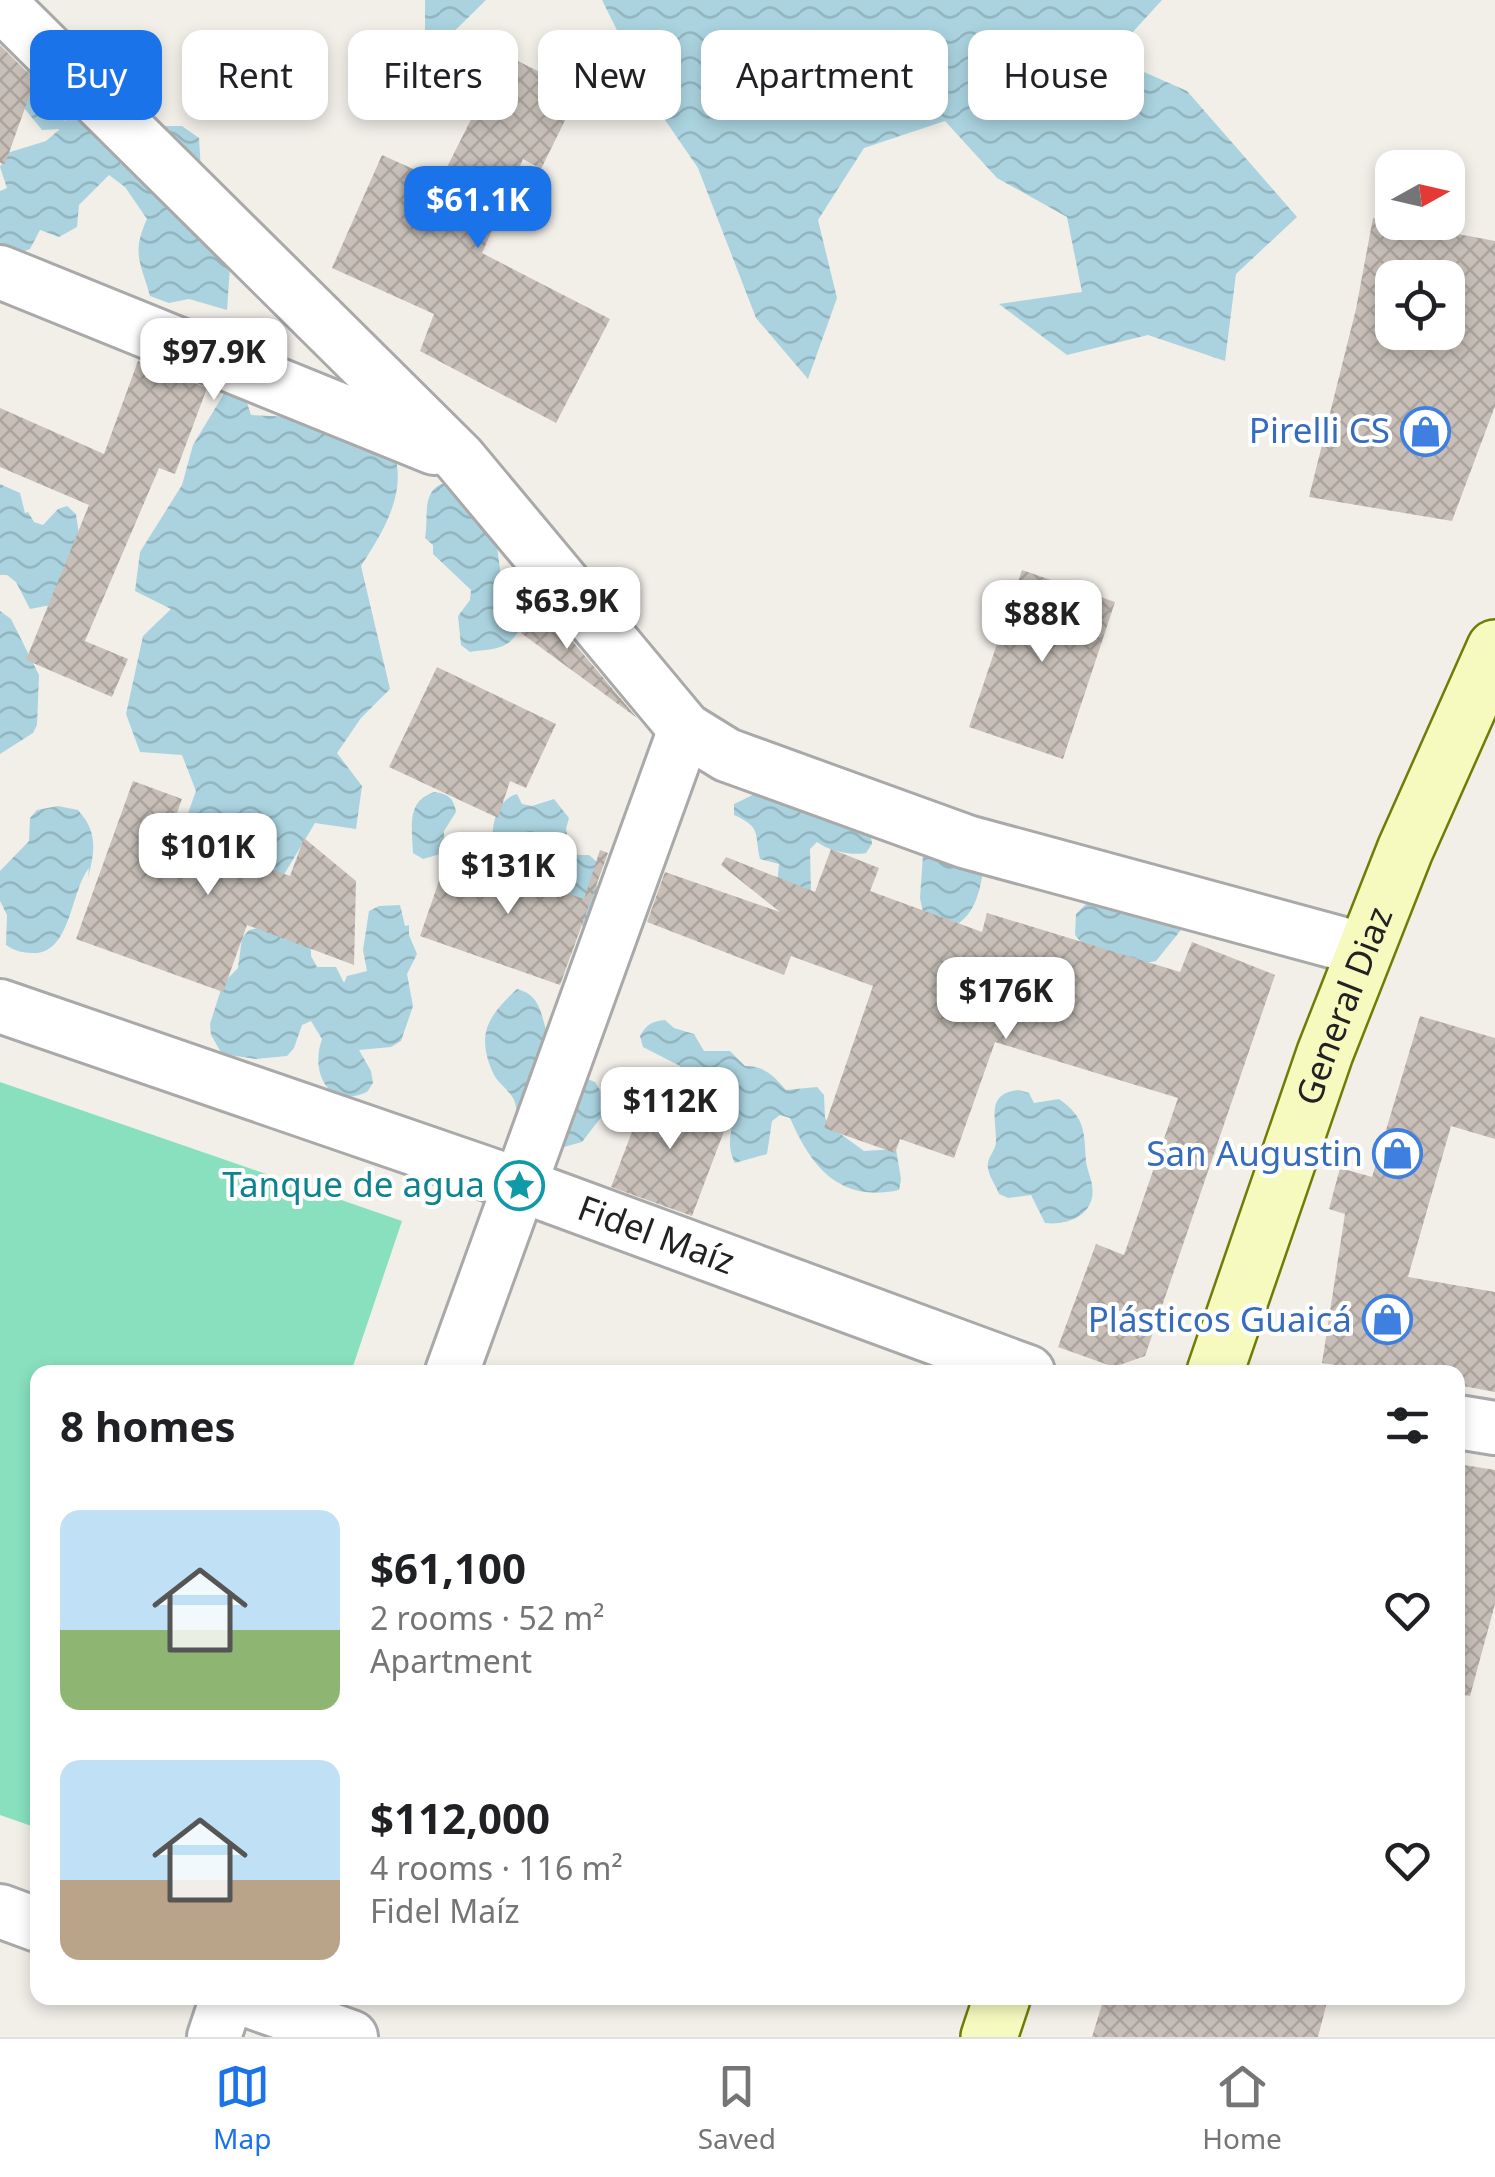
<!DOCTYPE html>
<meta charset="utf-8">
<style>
:root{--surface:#fff;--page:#f2f2f2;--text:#202124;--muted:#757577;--line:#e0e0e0;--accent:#1a73e8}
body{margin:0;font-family:"Noto Sans",sans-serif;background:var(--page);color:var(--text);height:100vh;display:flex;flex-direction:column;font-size:38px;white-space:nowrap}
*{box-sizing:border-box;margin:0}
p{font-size:32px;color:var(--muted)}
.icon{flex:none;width:55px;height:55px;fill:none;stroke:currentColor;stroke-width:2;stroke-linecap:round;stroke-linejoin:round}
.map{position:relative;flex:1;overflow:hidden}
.drawer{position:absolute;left:30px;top:1365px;width:1435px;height:640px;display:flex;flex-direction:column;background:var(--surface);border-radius:20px;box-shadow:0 5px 15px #0003}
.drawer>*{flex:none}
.guide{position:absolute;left:30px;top:30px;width:1435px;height:90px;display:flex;gap:20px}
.needle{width:65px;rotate:82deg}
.tools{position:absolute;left:1375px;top:150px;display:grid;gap:20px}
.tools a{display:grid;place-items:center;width:90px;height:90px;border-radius:20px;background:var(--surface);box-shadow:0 5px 15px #0003;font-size:50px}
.price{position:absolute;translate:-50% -85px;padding:0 22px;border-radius:20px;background:#fff;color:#222;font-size:32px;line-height:65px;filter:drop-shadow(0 2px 5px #0008)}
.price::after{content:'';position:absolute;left:50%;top:60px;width:30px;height:22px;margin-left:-15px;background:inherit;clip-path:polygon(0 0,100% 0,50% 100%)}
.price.on{background:var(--accent);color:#fff}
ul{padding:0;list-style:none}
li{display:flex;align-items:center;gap:30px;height:250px;padding:0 30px}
li span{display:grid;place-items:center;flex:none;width:280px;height:200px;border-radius:20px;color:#555}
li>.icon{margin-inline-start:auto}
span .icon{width:120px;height:120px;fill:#fffc;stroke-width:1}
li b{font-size:42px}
h2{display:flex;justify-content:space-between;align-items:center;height:120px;padding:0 30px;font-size:42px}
.pill{padding:0 35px;border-radius:20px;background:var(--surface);box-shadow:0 5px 15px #0003;font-size:35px;line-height:90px}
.pill.on{background:var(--accent);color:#fff}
.tabs{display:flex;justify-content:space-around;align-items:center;height:140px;border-top:2px solid var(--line);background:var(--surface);font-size:28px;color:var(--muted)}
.tabs a{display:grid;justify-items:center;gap:5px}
.tabs .on{color:var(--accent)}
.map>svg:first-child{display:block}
.pitch{fill:#88e0be}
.water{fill:url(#water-waves)}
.building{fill:url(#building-cross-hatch);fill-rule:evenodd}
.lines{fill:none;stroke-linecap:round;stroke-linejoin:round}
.minor-casing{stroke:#a9a9a9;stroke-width:58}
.secondary-casing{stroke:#707d05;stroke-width:60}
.minor{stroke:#fff;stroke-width:52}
.secondary{stroke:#f7fabf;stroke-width:55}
.labels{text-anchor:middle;stroke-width:8;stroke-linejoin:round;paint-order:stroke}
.shop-label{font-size:35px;fill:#366cbe;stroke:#fff;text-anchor:end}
.street-label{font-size:35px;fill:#222;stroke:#fff}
.culture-label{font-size:35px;fill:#0d838f;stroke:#fff;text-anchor:end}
</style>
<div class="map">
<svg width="1495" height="2037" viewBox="0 0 1495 2037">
<defs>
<pattern id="water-waves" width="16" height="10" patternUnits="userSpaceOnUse" patternTransform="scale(2.5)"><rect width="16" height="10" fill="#aad3df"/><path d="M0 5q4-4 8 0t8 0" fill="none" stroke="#92b5bf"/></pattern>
<pattern id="building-cross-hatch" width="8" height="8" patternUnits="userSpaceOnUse" patternTransform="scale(2.5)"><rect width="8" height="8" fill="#c7bfb8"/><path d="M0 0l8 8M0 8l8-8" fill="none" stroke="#aba49e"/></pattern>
</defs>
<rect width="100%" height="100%" fill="#f2efe9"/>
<!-- pitch -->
<path class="pitch" d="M0,1082L402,1221L351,1372H38L37,1828L0,1815Z"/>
<!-- water -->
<path class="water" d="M425,0H486L425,60Z
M602,0H1162L1110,57L1187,91L1297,217L1236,274L1225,361L1148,335L1067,355L999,304L1082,292L1067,217L997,178L945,121L864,148L818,220L837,298L808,379L756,318L698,168L652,101Z
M76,63L62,103L65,122L78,86L160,126H182L199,138L203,203L230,267L227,310L189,299L169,303L150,296C141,263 131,254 147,219L125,187L109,175L79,205L77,227L59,237L40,230L30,249L11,256L0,253V191L7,188L0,167L7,153L46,141L60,129L42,130L16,98L19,75L37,65Z
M237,372L251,415L292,417L331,435L364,415C372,424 386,435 391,446C411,488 383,532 361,566L390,689L361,718L337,753L362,786L356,829L315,823L271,896L207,862L183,827L196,791L182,755L140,752L126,714L143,636L171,609L135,591L140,552L182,485L193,445Z
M0,484L20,493L25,513L28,512L34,522L43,525L58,509L67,506L76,514L79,535L51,605L30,609L16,582L7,575H0Z
M441,484H462L498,519C495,546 499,554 501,580L530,591C530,608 521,637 505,645C495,650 481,650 470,652L461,645L458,616L470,600L471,590L433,554V545L425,538C429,518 421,494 441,484Z
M0,611L11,619L39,675L37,725L33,733L0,754Z
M761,791L866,804L872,844L866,853C852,856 829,851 817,842L810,849L811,891L777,885L779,864L760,859C754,832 762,828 734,815V804Z
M435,792C449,794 454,799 456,812L444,831V853L423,859L413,853C412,827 406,800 435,792Z
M517,794L522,804L532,806L554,799L569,818L566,829L570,850L578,855H589L597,862L596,885L602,892L590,930L545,905C544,899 544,887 540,882C534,870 514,878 504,868C485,850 490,801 517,794Z
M58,806L78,810C98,832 95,851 88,878L89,868C71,890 71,951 36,953C24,953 16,952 6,945L7,915L0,901V871L29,841L30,818L37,810Z
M951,842L983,872C979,894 974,917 952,927L924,918L920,898L923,855Z
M1091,899L1189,920L1156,961L1125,967L1089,952L1075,935L1076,914Z
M400,905L405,926L409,925V935L417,954L407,974L413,1006L401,1041L391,1047L359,1050L371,1071L373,1083L367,1092C328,1110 310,1072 322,1039L311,1021L302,1025L294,1048L287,1056L256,1059L222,1054L211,1035L210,1024L223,983L238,968L242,938L249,930L271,925L286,940L296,938L311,948V956L317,967H336L344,983L347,976L367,971L363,950L369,911L379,906Z
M517,989C544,996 540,1019 550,1040C559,1060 575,1075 595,1082L601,1092L602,1116L582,1142L553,1150L517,1133C516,1123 518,1109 514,1100C510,1091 499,1084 494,1075C475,1034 488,1016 517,989Z
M665,1020L674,1028L694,1034L704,1051H730L745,1066C765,1066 774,1076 786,1090L817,1087L824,1095L825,1118L831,1127L864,1151L896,1149L901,1179L899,1190C840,1203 811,1167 790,1118L780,1115L772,1121L767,1154L735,1163C718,1131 753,1114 710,1090L690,1099H679L680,1066L643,1047L640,1036C646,1025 652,1021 665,1020Z
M1019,1090L1029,1093L1034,1103L1059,1099C1086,1118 1084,1132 1086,1161C1087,1170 1091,1177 1092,1185C1097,1214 1069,1226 1045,1223L1031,1195L1008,1198L999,1194C996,1185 986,1173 988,1163C989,1155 996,1150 996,1141C996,1117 986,1093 1019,1090Z"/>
<!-- building -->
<path class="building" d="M0,45L35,80L5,164L0,163Z
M504,54L579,92L541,169L523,159L482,253L610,319L556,423L420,351L434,314L332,268L382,155L440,181Z
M1373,218L1495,241V406L1452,521L1309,497L1356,309ZM1392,278H1448V332H1392Z
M138,361L207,388L175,474L159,468L85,641L128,659L112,697L26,660L89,505L0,467V408L104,454Z
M1022,570L1115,602L1063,759L969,727Z
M542,605L637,718L521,633Z
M437,667L556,724L526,788L510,781L498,818L389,767Z
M133,781L182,799L170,832L290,876L304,838L356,881L354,965L247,925L223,992L76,939Z
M831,849L879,868L870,891L982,932L987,913L1180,972L1192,942L1275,975L1145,1356L1114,1367L1058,1347L1096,1244L1124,1255L1178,1098L995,1042L954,1158L900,1139L895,1153L824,1128L873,986L791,956L784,975L647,922L665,872L780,912L721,865L726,857L815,892Z
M600,850L608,853L560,985L420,936L449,852L584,899Z
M1420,1016L1495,1038V1139L1451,1126L1408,1277L1495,1292V1392L1458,1385V1372H1380L1322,1363L1345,1214L1329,1209L1340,1168L1372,1177Z
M649,1087L729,1118L692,1216L611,1187Z
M1458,1464L1495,1470V1604L1470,1696L1458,1694Z
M1104,1998H1328L1318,2037H1092Z"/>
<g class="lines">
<defs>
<g id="minor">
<path d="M0,3L459,458L685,729L727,755L967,842L1365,950"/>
<path d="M0,272L434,448"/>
<path id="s1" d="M0,1006L520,1185L1028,1372"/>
<path d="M452,1372L685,729"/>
<path d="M1458,1422L1495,1428"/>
<path d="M0,1911L38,1925"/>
<path d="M241,1998L351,2037"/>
<path d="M214,2037L227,1998"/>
</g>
<g id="secondary">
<path id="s2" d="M1215,1372L1325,1053L1405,850L1495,648"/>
<path d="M989,2037L1002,1998"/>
</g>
</defs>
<!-- minor casing -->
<use href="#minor" class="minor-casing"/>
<!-- secondary casing -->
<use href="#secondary" class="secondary-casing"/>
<!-- minor -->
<use href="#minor" class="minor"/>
<!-- secondary -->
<use href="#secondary" class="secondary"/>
</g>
<!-- icons -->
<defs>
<symbol id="shop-ring" viewBox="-11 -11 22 22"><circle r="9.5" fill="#fff" stroke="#3f7fe0" stroke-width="1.5"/><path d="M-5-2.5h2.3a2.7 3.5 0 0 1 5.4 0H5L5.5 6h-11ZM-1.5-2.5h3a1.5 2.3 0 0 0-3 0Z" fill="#3f7fe0"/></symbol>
<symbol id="sight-ring" viewBox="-11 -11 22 22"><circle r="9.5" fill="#fff" stroke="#0f9aa8" stroke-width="1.5"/><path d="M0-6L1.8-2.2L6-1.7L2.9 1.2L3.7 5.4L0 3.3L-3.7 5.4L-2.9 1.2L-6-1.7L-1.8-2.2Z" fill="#0f9aa8"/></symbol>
</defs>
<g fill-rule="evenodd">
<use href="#shop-ring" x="1398" y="404" width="55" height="55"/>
<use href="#shop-ring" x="1370" y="1126" width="55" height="55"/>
<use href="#sight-ring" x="492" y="1158" width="55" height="55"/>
<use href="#shop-ring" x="1360" y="1292" width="55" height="55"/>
</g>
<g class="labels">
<!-- shop labels -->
<g class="shop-label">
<text x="1390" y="443">Pirelli CS</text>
<text x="1363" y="1166">San Augustin</text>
<text x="1352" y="1332">Plásticos Guaicá</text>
</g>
<!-- street labels -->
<g class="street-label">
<text dy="12" stroke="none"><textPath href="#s2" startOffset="388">General Diaz</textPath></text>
<text dy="12" stroke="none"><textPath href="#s1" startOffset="695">Fidel Maíz</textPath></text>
</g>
<!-- culture labels -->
<g class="culture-label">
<text x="485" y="1197">Tanque de agua</text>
</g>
</g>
</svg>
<div class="tools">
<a><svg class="needle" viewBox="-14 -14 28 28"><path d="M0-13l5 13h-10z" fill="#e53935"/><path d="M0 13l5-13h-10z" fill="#757577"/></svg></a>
<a><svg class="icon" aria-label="locate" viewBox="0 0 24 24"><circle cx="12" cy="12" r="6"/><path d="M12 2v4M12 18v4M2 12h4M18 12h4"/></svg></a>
</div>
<b class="price on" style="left:478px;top:251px">$61.1K</b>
<b class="price" style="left:214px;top:403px">$97.9K</b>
<b class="price" style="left:567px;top:652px">$63.9K</b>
<b class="price" style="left:1042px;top:665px">$88K</b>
<b class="price" style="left:208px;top:898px">$101K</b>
<b class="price" style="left:508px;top:917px">$131K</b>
<b class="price" style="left:1006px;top:1042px">$176K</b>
<b class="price" style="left:670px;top:1152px">$112K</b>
<div class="guide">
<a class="pill on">Buy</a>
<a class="pill">Rent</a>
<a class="pill">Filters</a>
<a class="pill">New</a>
<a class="pill">Apartment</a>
<a class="pill">House</a>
</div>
<section class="drawer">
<h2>8 homes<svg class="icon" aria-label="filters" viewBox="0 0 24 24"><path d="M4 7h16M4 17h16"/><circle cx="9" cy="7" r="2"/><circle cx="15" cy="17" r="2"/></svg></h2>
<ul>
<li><span style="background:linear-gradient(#bfe0f5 60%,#8fb573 0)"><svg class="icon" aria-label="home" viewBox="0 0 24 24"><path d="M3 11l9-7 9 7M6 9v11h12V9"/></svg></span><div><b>$61,100</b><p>2 rooms · 52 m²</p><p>Apartment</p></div><svg class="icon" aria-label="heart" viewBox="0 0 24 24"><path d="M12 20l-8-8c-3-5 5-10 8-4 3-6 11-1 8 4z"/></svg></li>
<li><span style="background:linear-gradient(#bfe0f5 60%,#b9a48a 0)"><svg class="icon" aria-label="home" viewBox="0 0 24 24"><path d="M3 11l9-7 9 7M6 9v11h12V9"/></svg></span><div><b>$112,000</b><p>4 rooms · 116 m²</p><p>Fidel Maíz</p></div><svg class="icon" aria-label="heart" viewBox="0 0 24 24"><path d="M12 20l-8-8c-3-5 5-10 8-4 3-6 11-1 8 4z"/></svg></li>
</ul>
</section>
</div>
<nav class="tabs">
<a class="on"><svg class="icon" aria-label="map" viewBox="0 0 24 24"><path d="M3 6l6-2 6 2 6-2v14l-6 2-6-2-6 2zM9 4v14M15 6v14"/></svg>Map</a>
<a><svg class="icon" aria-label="saved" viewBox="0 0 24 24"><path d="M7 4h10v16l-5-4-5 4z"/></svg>Saved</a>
<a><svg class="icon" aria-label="home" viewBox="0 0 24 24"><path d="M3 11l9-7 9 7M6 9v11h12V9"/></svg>Home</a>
</nav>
